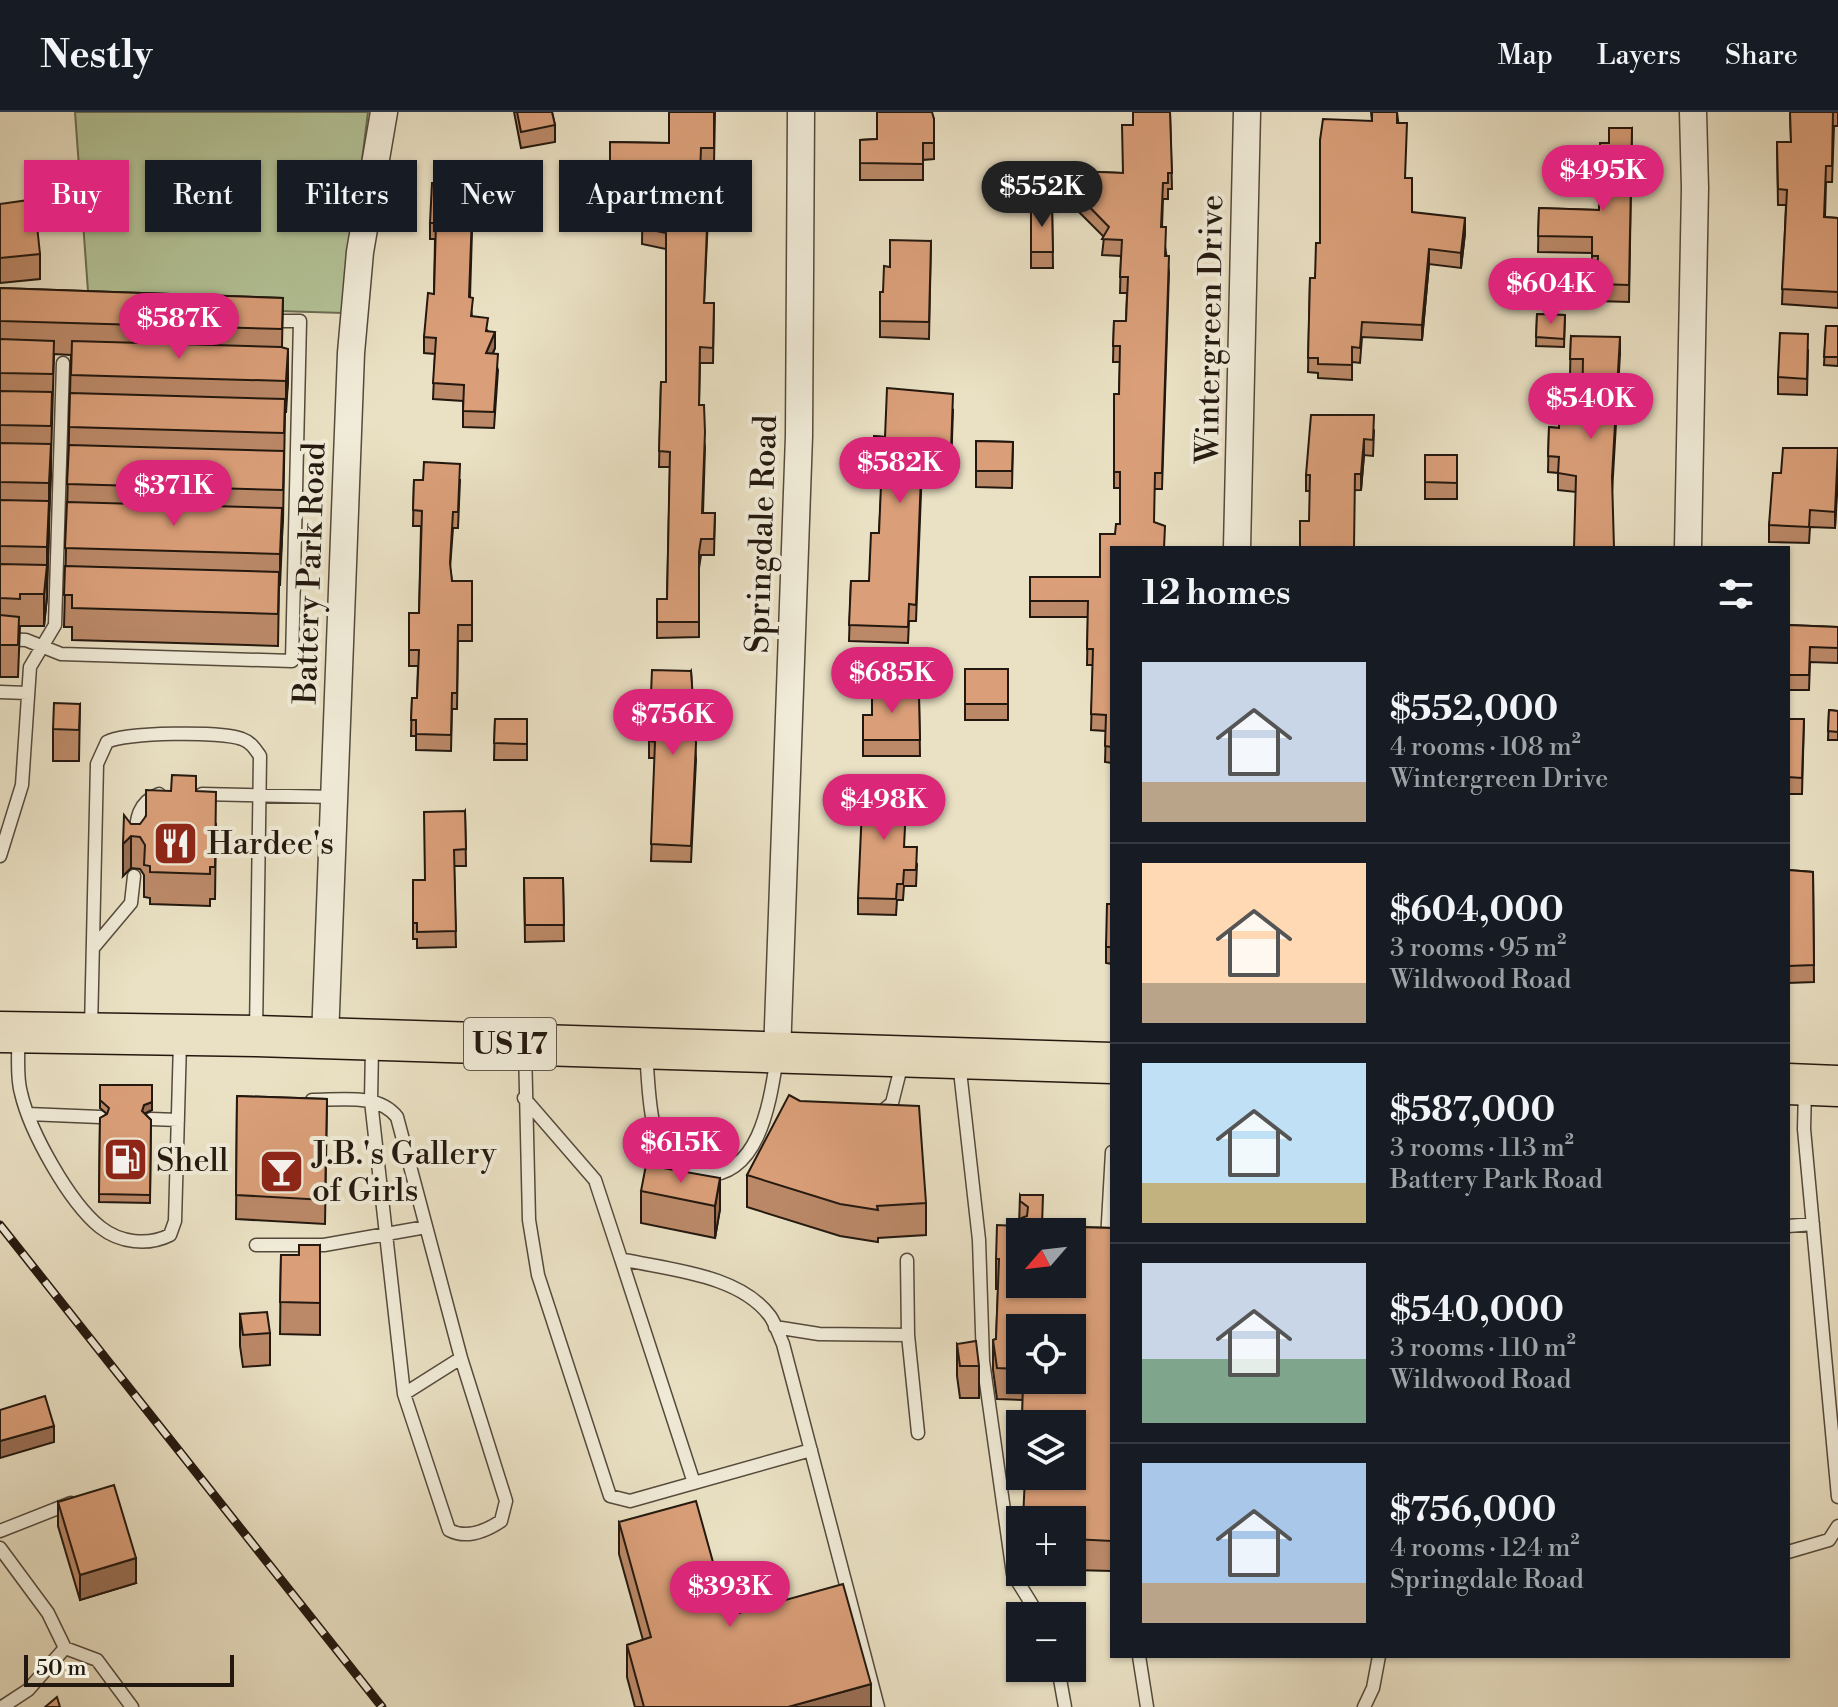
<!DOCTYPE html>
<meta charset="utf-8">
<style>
:root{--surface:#171b24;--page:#242831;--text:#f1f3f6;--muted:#9ea1a6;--line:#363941;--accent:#db2777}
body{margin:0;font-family:"Libre Bodoni",serif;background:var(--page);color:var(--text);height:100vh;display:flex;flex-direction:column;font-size:30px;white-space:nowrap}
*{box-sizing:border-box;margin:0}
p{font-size:26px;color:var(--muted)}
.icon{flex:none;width:44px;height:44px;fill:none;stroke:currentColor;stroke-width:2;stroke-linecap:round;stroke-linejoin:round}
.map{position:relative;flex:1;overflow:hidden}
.drawer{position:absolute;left:1110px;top:434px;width:680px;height:1112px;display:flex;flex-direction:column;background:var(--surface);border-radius:0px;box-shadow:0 2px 6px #0004}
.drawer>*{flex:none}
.banner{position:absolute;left:24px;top:48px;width:760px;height:72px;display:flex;gap:16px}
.needle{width:52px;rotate:242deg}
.tools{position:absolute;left:1006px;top:1106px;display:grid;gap:16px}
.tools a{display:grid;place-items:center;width:80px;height:80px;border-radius:0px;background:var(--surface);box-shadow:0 2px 6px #0004;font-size:40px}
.scale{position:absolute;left:24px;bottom:20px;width:210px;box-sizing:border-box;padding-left:8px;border:4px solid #23180f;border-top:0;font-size:22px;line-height:28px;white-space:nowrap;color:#23180f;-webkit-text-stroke:6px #f1ecd9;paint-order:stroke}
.price{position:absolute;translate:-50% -68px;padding:0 18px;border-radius:28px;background:var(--accent);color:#fff;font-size:26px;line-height:52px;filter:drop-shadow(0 2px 4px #0008)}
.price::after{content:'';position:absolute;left:50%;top:48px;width:24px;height:18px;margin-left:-12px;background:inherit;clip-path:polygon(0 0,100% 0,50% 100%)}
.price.current{background:#222;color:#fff}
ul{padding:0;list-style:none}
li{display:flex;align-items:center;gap:24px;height:200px;padding:0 32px}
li+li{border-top:2px solid var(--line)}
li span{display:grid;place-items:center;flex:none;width:224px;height:160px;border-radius:0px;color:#555}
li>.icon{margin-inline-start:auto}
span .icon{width:96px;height:96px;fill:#fffc;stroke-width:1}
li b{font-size:34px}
h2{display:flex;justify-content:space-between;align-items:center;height:96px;padding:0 32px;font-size:34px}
.tag{padding:0 28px;border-radius:0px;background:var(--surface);box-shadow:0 2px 6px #0004;font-size:28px;line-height:72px}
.tag.current{background:var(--accent);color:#fff}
header{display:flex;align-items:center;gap:48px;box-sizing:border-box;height:112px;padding:0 40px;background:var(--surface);border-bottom:2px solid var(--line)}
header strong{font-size:38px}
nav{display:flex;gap:44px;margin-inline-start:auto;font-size:28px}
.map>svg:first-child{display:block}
.green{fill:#b3c397;stroke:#6b6e53;stroke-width:2}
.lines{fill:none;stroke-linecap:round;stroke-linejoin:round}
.lane-casing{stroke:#554a3c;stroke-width:15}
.street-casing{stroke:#554a3c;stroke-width:29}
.primary-casing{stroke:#23180f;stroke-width:43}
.lane{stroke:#f1ecd9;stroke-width:12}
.street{stroke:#f1ecd9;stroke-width:26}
.primary{stroke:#eae1c4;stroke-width:40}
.rail-casing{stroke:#23180f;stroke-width:9}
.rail{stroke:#f1ecd9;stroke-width:6;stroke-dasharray:18;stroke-linecap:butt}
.wall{fill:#bb8968;stroke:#23180f;stroke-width:2;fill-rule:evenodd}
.shaded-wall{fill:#996f55;stroke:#23180f;stroke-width:2}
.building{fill:#da9f79;stroke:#23180f;stroke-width:2;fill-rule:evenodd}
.labels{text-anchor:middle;stroke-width:8;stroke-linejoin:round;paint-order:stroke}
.shield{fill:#f1ecd9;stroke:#61584c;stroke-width:2}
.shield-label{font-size:30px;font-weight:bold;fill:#23180f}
.street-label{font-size:32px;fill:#23180f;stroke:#f1ecd9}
.poi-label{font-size:32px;fill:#23180f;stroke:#f1ecd9;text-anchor:start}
</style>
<header>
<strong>Nestly</strong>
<nav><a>Map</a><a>Layers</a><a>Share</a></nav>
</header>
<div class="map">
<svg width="1838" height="1595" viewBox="0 0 1838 1595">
<rect width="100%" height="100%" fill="#eae1c4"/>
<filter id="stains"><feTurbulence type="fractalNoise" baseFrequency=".0025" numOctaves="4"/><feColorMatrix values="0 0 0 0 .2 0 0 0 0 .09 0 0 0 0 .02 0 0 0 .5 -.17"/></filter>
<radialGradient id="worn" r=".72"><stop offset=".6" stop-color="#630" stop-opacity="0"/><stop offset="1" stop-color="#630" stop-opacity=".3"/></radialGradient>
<!-- green -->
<path class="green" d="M75,0H368L343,201L89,193Z"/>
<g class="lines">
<defs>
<path id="lane" d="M0,527L26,528L61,542L292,549L300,209H267
M0,580L27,581
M202,682L334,685
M135,728C136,707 138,690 159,682
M0,744L22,673L30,555L55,513L63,251
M94,835L131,791L134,764
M91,917L97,652L107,630C124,620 223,619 242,627C251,630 255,637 260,644L256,921
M18,925C19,943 16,964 21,981C30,1020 69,1090 100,1115C120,1131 148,1134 170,1123L175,1109L180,930
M525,936L529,1108L538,1163L610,1384L630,1389L811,1338
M646,940C649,975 648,1020 669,1049C677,1060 689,1063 702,1063C760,1066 770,989 777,945
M959,950L979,1128L983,1249L1013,1462L1039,1504
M1805,976L1804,1017L1838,1385
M524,986L595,1068L621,1147C668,1158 739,1162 770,1204C775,1211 779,1223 783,1232L878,1595
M312,988C341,988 378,981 397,1005L461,1246L506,1389L501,1409C486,1419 466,1427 449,1418L404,1282L371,989L372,935
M28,1002L100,1005
M879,1002L892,991L902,951
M151,1007L178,1008
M1788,1114L1813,1112
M1107,1128L1112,1040
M256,1133H324L426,1115
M621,1147L694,1371
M907,1148L908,1223L918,1321
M775,1215L819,1222L908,1223
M404,1282L461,1246
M0,1419L71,1391
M0,1436L48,1501L65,1536L28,1578L2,1595
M1788,1440L1829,1428L1838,1414
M65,1536L97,1548L132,1595
M1139,1544L1147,1595
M1058,1556L1065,1595
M1364,1595L1373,1576L1379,1544"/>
<path id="street" d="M1237,436L1247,0
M1688,436L1695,76L1693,0
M325,926L351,241L360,140L384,0
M777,942L799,324L801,0"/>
<path id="primary" d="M0,920L256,924L1112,951
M1788,972L1838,974"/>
</defs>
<!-- lane casing -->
<use href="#lane" class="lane-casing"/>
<!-- street casing -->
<use href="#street" class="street-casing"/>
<!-- primary casing -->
<use href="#primary" class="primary-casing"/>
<!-- lane -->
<use href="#lane" class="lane"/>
<!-- street -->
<use href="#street" class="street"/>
<!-- primary -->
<use href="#primary" class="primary"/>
<defs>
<path id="rail" d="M0,1113L382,1595"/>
</defs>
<!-- rail casing -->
<use href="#rail" class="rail-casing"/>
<!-- rail -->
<use href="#rail" class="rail"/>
</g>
<!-- wall -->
<path class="wall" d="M514,0H552L555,13V30L521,36Z
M715,0L714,52L701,51L699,90L708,106L704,191H714L713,251H700L699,293L705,335L703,401H715L714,443H701L699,456V525L657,526V487H667L670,355H659L661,270H666V137L642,132L643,77H610V30L669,31Z
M1170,0L1172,77H1168V87H1163L1162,115L1169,160L1162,377H1155L1112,436V651L1105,650L1106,619L1091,618L1093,553H1087L1088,505H1030V465H1100L1120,412V376H1114V305L1119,282L1120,250H1113L1114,209H1126L1127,181H1120L1121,144L1102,143L1104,125L1075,96L1076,59L1123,61L1133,13Z
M1371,0H1397L1405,66L1412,100L1465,121L1461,156L1429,152L1422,228L1362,225L1360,251L1352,250V268L1318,266V261L1308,260L1310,166H1315L1320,131L1372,9Z
M1790,0H1838V14H1834L1832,70H1826L1825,105L1838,106V196L1782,192L1786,93H1778L1777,30H1791Z
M934,7V47L923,48V68H860V28L877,27Z
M1632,16L1629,190L1597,189V161H1592V141L1538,140L1539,96L1599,98L1609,31Z
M477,74L476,119H472L470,185L472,205L488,219L495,236L493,241L498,258L494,316L463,315V289L433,287L435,242L424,241V225L434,182L435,127H430V111Z
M0,92L40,142V167L0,171Z
M1031,94H1052L1053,156H1031Z
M931,129L929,227L880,225V180H883L890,155Z
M0,176L283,186L282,235L288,269L285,301L283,410L279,474L278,534L72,528V515H64L71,243L54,242L47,485L44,514H20L18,565H0Z
M1537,202L1565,203L1564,235L1536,234Z
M1826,214H1838V254L1824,253Z
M1571,224L1620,242L1576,380L1558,378V361L1548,360L1549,315L1559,316L1582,304L1583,264L1570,263Z
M1808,239L1807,283L1778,282V265Z
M953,298L951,356L922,355L916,509H909L908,531L849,529L851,469H869L879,421L882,365H874V324L885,325Z
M1374,319L1373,344L1364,343L1361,378L1306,379V363Z
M976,329L1013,330L1012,376L976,375Z
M1838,336L1835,416L1810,415L1809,431L1769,430V413L1781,361Z
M1425,343H1457V387H1425Z
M414,368H460L458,416H453L450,456L452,469H472V529H458L457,597H452L451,639L416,638V624H411L412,586H417L418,554H409V501H419L421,414H413Z
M1788,513L1838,515V551L1810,550L1809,578H1788Z
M965,557H1008V608H965Z
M691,559L696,648L691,750L651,749L655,646H649V629Z
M905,585H919L920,644H863V603H872Z
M80,592L79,649H53V617Z
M1829,598L1838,599V628H1828Z
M495,607H527V648H494Z
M1788,607H1804L1802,682H1788Z
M196,679L216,712L215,787H210V794L150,792V786L144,785V763L140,757L131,756L123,764L131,712H140Z
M465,699L466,754H454L456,835L417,836V827H413V768H425Z
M905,735L917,752L916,774H904L903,788H897L896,803L858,802V786Z
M1788,758L1813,760L1814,870L1788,871Z
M524,766H563L564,829L525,830Z
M1112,792V852L1106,851V835Z
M100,973H152V998L144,1001L151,1008L150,1091L99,1090L100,1006L107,1002L100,996Z
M237,984L327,987L325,1112L236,1107Z
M747,1063L926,1091V1123L878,1126V1130L840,1124L747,1095Z
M720,1066V1097L715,1126L641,1111V1079Z
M1020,1083L1043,1114L1112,1116V1459L1072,1458V1312H1022L1023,1288L997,1287L993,1258V1228L996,1227L998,1177H996V1147L1019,1114ZM1020,1216L1072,1268H1020Z
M320,1133V1223L280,1222L281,1143H299Z
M240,1202L270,1221V1253L243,1255L240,1234Z
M957,1232L979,1254V1286H960L957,1264Z
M58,1390L136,1471L80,1488L58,1414Z
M619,1410L728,1504L871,1595H635L627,1565V1533L643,1528L619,1442Z"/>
<!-- shaded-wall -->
<path class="shaded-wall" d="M1465,106V121L1461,156V141Z
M1429,137V152L1422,228V213Z
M495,220V236L486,257V241Z
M1620,225V242L1612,381V365Z
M288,237V269L286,301V269Z
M1364,327V343L1361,378V362Z
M51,332V364L49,403V371Z
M1838,350V367L1835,416V400Z
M49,389V421L47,467V435Z
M282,396V428L280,474V442Z
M47,453V485L44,514V482Z
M131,724V756L123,764V732Z
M152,990V998L144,1002L142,999L144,993Z
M720,1066V1097L715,1126V1094Z
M54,1314V1330L0,1346V1329Z
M136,1446V1471L80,1488V1463Z
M871,1572V1595H788Z"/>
<!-- building -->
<path class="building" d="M517,0H552L555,13L521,20Z
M669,0H714V36H701L699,90H708L704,191H714L713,236L700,235L699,293H704L705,320L702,401H715L714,427H701L699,440V510H657V487H667L670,340L659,339L661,270H666V121L642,116L643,62L610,61V30L669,31Z
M877,0H932L934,7V31H923V52L860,51V28L877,27Z
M1133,0H1170L1172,61H1168V71H1163L1161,115H1166L1165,144H1169L1162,361H1155L1154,410L1165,414L1164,436H1112V635L1105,634L1106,603L1091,602L1093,537H1087L1088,489H1030V465H1100V422H1115L1116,412H1120V360H1114V282H1119L1120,234H1113L1114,209H1126L1128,165H1120L1122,128L1102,127L1109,115L1075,80L1076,59L1123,61L1122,13H1133Z
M1372,0H1397V11H1407L1405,66H1412V100L1465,106L1461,141L1429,137L1422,213L1362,210L1360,236L1352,235V253L1318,252V246H1308L1310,166H1315L1316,131H1320V28L1323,7L1372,9Z
M1790,0H1833L1832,54H1826L1824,105L1838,106V180L1782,177L1787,78L1778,77L1777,30H1791Z
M1609,16H1632L1629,173L1597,172L1598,144H1592V125L1538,124L1539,96L1599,98L1600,31H1609Z
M432,71L477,74L476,103H472L469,185L473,186L471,204L488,206L486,219L495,220L486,241L498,242L494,300L463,299L464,273L433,271L436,226L424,225L428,181L434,182L436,111H430Z
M29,88L30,96L35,95L40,142L0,146V92Z
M1031,94H1052L1053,140H1031Z
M890,128L931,129L929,210L880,209V180H883L884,154L890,155Z
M0,176L283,186L282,217L0,209Z
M1537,202L1565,203L1564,227L1536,225Z
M1826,214H1838V245H1824Z
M1780,221L1808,222L1807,267L1778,265Z
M1571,224L1620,225L1612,365L1614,436H1574L1576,364L1558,361L1559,345L1548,344L1549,315L1559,316V304H1582L1583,247H1570Z
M0,227L54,229L53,262L0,261Z
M72,229L281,235L288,237L286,269L71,263Z
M887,276L953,282L951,339L922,338L916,493L909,492L908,515L849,513L851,469H869L871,421H879L882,349L874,348V324L885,325Z
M0,279L52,280L51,314L0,313Z
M70,281L285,287L284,321L69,315Z
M1311,303H1374L1373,328L1364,327L1361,362H1355L1354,436H1300V409H1309L1310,363H1306Z
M976,329L1013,330L1012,359H976Z
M0,331L51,332L49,371L0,370Z
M69,333L284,339L283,378L67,372Z
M1783,336H1838L1835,400L1810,398L1809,415L1769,413L1773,361H1781Z
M1425,343H1457V371L1425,370Z
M424,350L460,352L458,400H453L450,451L452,469H472V513H458L457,581H452L451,623L416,622V608H411L412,586H417L419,538H409V501H419L422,399L413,398L414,368H423Z
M0,388L49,389L47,435L0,434Z
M67,390L282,396L280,442L65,436Z
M0,452L47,453L44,482H20V487L0,486Z
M65,454L279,460L278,502L72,496V483H64Z
M0,503L19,505L18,533H0Z
M1788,513L1838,515V536L1810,535L1809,563H1788Z
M965,557H1008V592H965Z
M652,558L691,559L696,631L691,734L651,732L655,630L649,629Z
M872,572H905V585H919L920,628H863V603H872Z
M54,591L80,592L79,618L53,617Z
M1829,598L1838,599V620L1828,619Z
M495,607H527V632L494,631Z
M1788,607H1804L1802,666L1788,665Z
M172,663L196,664V679L216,680L215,755H210V762L150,760V754L144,753L145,733L140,725L131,724L123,732L124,703L131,712H140L146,704V678L171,679Z
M863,673L907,674L904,735H917L916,758H904L903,772H897L896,787L858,786Z
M465,699L466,737L454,738L456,819L417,820V811H413V768H425L424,700Z
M1788,758L1813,760L1814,853L1788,854Z
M524,766H563L564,813H525Z
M1107,792H1112V835H1106Z
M100,973H152V990L144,993L142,999L151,1008L150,1083L99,1082L100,1006L107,1002L109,996L100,988Z
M789,983L800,989L919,994L926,1091L877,1094L878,1098L840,1092L747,1063Z
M237,984L327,987L325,1088L236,1083Z
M646,1053L720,1066L715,1094L641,1079Z
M1020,1083H1043L1042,1114L1112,1116V1429L1072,1427V1408H1023L1025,1364H1072V1312H1026V1310L1022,1309L1023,1268H1072V1216H1020V1257L997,1256L993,1228L996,1227L999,1147H996L997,1113L1019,1114V1107L1027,1104L1028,1095L1020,1089ZM1020,1120H1072V1172H1020Z
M299,1133H320V1191L280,1190L281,1143H299Z
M267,1200L270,1221L243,1223L240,1202Z
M976,1229L979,1254H960L957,1232Z
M45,1284L54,1314L0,1329V1298Z
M114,1373L136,1446L80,1463L58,1390Z
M696,1389L728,1504L843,1472L871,1572L788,1595H644L627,1533L651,1525L619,1410Z
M57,1585L60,1595H45Z"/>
<!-- icons -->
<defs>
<symbol id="restaurant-square" viewBox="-11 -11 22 22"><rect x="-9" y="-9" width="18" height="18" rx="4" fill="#8f2418" stroke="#f1ecd9"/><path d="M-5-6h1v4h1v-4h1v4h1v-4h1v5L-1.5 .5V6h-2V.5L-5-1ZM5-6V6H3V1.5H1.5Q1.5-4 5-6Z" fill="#fff"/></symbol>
<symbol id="fuel-square" viewBox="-11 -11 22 22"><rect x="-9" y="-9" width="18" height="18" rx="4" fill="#8f2418" stroke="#f1ecd9"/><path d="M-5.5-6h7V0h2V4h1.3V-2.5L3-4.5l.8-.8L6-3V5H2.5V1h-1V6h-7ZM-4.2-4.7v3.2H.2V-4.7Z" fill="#fff"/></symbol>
<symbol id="bar-square" viewBox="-11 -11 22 22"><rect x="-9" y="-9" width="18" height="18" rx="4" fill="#8f2418" stroke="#f1ecd9"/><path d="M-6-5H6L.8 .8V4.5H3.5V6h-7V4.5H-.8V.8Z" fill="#fff"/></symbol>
</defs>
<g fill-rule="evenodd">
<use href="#restaurant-square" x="150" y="706" width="51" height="51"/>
<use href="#fuel-square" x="100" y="1022" width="51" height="51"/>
<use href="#bar-square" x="256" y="1034" width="51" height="51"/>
</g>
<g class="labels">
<!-- shield labels -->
<rect class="shield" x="464" y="906" width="92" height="52" rx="6"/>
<g class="shield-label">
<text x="510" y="942">US 17</text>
</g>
<!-- street labels -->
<g class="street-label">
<text transform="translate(1209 217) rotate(-89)" y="11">Wintergreen Drive</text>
<text transform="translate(761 422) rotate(-88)" y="11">Springdale Road</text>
<text transform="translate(309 461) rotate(-88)" y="11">Battery Park Road</text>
</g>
<!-- poi labels -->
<g class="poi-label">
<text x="207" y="742">Hardee's</text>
<text x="312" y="1052">J.B.'s Gallery<tspan x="312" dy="37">of Girls</tspan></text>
<text x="156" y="1059">Shell</text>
</g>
</g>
<rect width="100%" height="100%" filter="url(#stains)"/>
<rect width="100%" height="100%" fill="url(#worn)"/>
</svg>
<div class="tools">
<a><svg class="needle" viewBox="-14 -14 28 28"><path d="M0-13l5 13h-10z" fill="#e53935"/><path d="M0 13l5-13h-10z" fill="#9ea1a6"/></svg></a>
<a><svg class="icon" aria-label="locate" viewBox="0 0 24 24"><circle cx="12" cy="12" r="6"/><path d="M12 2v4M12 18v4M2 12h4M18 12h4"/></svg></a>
<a><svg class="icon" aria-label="layers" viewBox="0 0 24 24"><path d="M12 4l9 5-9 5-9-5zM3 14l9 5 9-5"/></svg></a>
<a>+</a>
<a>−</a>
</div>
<div class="scale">50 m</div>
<b class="price" style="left:1603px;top:101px">$495K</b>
<b class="price current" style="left:1042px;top:117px">$552K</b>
<b class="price" style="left:1551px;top:214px">$604K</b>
<b class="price" style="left:179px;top:249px">$587K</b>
<b class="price" style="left:1591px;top:329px">$540K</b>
<b class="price" style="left:900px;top:393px">$582K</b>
<b class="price" style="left:174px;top:416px">$371K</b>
<b class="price" style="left:892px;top:603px">$685K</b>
<b class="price" style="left:673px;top:645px">$756K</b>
<b class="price" style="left:884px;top:730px">$498K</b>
<b class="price" style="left:681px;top:1073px">$615K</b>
<b class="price" style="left:730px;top:1517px">$393K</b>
<div class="banner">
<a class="tag current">Buy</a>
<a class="tag">Rent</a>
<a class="tag">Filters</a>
<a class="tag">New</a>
<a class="tag">Apartment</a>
</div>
<section class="drawer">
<h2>12 homes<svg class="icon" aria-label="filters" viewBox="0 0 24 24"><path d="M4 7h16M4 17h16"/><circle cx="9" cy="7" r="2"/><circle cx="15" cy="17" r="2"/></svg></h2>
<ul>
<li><span style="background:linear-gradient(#c9d6e8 75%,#b9a48a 0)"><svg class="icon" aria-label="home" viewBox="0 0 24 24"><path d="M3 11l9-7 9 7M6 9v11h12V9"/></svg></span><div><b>$552,000</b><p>4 rooms · 108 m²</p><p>Wintergreen Drive</p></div></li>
<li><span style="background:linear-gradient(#ffd9b3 75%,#b9a48a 0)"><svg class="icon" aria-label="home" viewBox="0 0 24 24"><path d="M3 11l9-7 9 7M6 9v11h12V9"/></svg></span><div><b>$604,000</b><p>3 rooms · 95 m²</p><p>Wildwood Road</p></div></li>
<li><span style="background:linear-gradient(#bfe0f5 75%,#c2b280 0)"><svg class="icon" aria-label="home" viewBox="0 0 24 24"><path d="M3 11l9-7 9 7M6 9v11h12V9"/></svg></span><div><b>$587,000</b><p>3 rooms · 113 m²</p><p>Battery Park Road</p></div></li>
<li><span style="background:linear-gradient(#c9d6e8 60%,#7fa58c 0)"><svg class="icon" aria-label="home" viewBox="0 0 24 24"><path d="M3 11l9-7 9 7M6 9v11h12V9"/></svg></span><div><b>$540,000</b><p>3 rooms · 110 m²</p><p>Wildwood Road</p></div></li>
<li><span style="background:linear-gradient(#a9c7e8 75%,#b9a48a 0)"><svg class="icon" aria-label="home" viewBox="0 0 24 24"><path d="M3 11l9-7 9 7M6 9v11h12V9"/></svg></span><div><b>$756,000</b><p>4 rooms · 124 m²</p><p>Springdale Road</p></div></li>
</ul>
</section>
</div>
